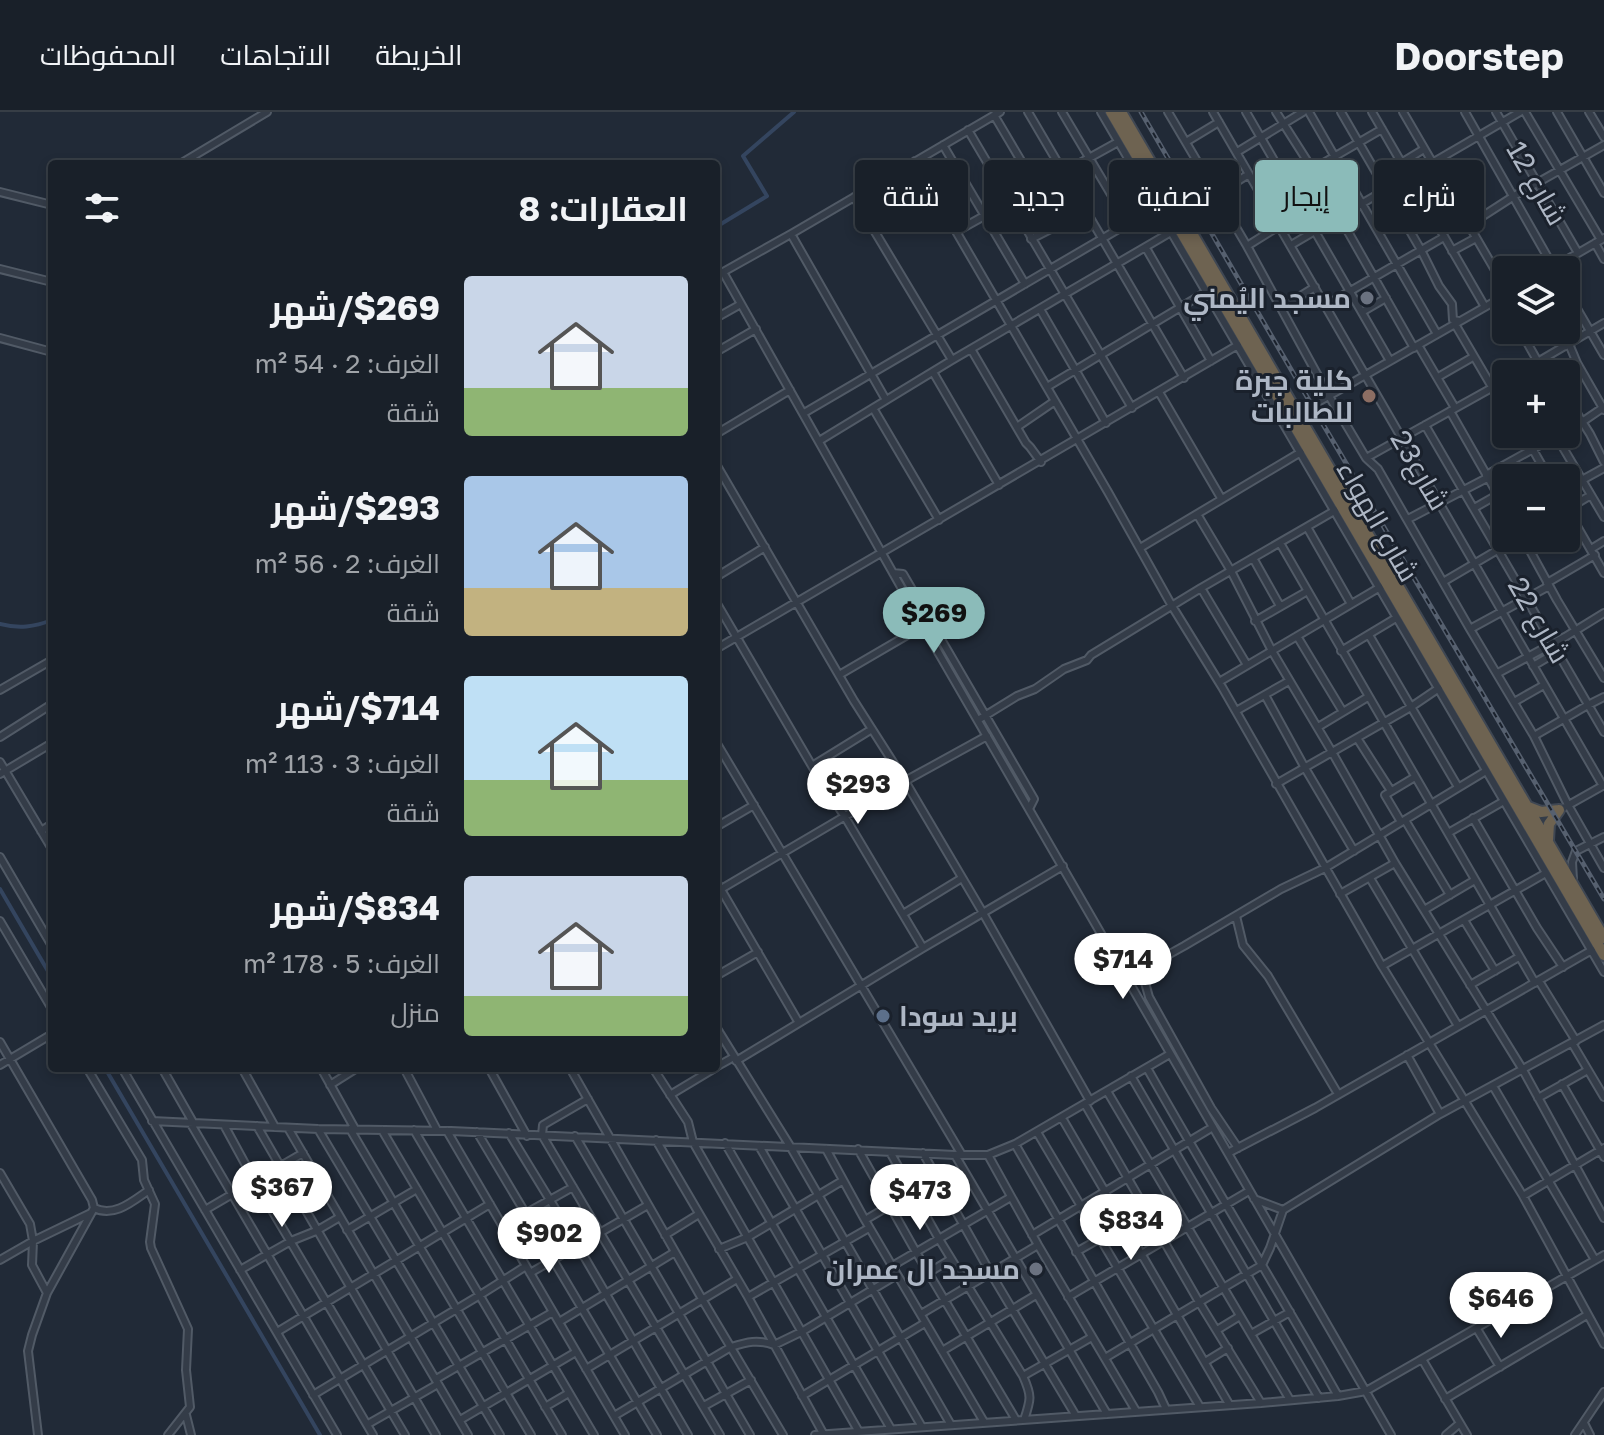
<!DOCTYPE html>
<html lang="ar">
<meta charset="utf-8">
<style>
:root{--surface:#192029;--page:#222831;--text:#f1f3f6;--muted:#9fa3a8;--line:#373e46;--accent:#8bbbb9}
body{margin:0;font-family:"Golos Text",Cairo,sans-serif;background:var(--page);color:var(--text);direction:rtl;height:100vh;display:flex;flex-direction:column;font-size:30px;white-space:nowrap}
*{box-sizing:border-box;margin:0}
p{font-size:26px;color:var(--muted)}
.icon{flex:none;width:44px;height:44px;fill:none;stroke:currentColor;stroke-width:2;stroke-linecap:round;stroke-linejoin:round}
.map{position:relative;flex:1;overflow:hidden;direction:ltr}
.drawer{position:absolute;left:48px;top:48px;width:672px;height:912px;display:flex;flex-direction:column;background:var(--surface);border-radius:8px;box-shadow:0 4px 12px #0003,0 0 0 2px var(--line);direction:rtl}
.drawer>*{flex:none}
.guide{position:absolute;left:744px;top:48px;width:740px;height:72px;direction:rtl;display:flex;gap:16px}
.controls{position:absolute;left:1492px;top:144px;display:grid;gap:16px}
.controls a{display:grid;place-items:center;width:88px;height:88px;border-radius:8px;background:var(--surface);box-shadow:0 4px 12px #0003,0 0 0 2px var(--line);font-size:40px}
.price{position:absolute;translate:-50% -68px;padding:0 18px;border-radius:28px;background:#fff;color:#222;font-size:26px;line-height:52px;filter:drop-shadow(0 2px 4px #0008)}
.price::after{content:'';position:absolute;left:50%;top:48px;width:24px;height:18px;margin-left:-12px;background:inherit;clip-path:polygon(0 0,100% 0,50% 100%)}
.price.current{background:var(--accent);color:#111}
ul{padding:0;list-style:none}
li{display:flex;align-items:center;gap:24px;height:200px;padding:0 32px}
li span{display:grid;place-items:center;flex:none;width:224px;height:160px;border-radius:8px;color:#555}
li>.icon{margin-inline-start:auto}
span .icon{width:96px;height:96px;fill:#fffc;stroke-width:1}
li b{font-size:34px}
h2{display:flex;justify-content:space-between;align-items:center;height:96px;padding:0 32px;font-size:34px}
.tag{padding:0 28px;border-radius:8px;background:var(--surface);box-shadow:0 4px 12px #0003,0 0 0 2px var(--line);font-size:28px;line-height:72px}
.tag.current{background:var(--accent);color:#111}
header{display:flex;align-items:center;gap:48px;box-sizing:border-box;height:112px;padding:0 40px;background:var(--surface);border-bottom:2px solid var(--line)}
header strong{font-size:38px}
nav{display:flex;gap:44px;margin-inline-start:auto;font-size:28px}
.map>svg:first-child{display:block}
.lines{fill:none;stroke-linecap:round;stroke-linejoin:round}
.canal{stroke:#34455f;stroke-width:4}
.minor-casing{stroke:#515a66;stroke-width:10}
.highway-casing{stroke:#3f4753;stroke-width:14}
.minor{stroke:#343c48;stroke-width:6}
.highway{stroke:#6e6351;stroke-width:10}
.rail-casing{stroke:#56606f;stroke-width:5}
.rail{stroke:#1a212c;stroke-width:2;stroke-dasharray:6;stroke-linecap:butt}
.worship-dot{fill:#6b7280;stroke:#1a212c;stroke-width:3}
.education-dot{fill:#8d6e63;stroke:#1a212c;stroke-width:3}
.service-dot{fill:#5c6f8a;stroke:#1a212c;stroke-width:3}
.labels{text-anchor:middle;stroke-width:6;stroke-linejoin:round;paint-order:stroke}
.street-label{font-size:28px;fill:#aeb7c5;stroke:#1a212c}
.poi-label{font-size:28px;font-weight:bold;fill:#aeb7c5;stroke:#1a212c;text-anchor:end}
</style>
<header>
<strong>Doorstep</strong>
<nav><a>الخريطة</a><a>الاتجاهات</a><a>المحفوظات</a></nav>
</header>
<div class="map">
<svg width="1604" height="1323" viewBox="0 0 1604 1323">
<rect width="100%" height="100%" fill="#212a37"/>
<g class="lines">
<!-- canal -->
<path class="canal" d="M716,115L767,84L743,44L794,0
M0,512C19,517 34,515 52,508
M0,777L52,866
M105,956L320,1323"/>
<defs>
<path id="minor" d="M1028,0L1184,266
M1062,0L1128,111
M1101,0L1604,860
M1168,0L1247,134L1329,284L1366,346L1378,357L1470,517L1534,624L1568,693L1604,756
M1213,0L1603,674
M1246,0L1390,249
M1276,0L1313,58L1414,236
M1309,0L1437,222
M1341,0L1421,138L1439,174L1452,192L1453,208L1459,209
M1372,0L1485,195
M1403,0L1506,177
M1465,0L1555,158
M1496,0L1578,141
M1525,0L1601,128
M1557,0L1604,81
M1589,0L1604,25
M994,3L1059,113
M968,18L1132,296
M1186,30L1219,10
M943,33L1025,172
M1237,40L1303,0
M915,49L1108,380L1172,494L1222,575L1382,854L1523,1084L1604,1232
M1401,51L1424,37
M1432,51L1520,0
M180,52L267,0
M0,80L52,93
M1217,82L1249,62
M854,85L952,248
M1263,86L1382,17
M1469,113L1514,84L1604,33
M957,119L1118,30
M791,122L886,288
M1031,127L1086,99
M1595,131L1604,147
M1291,133L1409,64
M1247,134L1279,114
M1146,136L1211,249
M1452,139L1476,126
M0,157L52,170
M1549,158L1604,126
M723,160L923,514L1391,1323
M716,164L791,122L1000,0
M1569,183L1604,243
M1326,193L1444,125
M1281,196L1315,175
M1040,197L1106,311
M1362,200L1386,186
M716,206L741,192
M1455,212L1492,275L1498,279L1506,291
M1520,218L1538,250
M1557,218L1566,234
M0,226L52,240
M1569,232L1577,251L1604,298
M1418,233L1455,296
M971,237L1026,331L1030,335L1041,350
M716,240L756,217
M1544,247L1553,262
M933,260L999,373
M1517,262L1604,211
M1438,265L1473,245
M1047,275L1206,180
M1159,280L1221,386
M1566,284L1590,322L1604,350
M873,296L939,408
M1450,299L1506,397
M804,301L1158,94
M1297,302L1506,183
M1582,310L1604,295
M1425,313L1604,620
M1017,315L1055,289
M716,322L790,278
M1524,322L1549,366
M1555,322L1604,405
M819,329L952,248L1171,120
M1366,346L1506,268
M716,352L854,589L905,669L983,801L1090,989
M1486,363L1551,327L1555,322
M1582,368L1604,356
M1566,395L1604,461
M1474,396L1497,383
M1566,398L1591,383
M1197,402L1231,459L1272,539L1332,640L1395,751L1523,958L1604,1106
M1408,407L1487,366
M1307,415L1351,492
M1523,426L1557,488L1604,566
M1280,431L1535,871
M1140,436L1301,340
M1591,437L1604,429
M1253,446L1280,494
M893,461L903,462L1034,687L1029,697
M716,465L765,435
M1443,470L1518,426
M1547,471L1595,443
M1201,476L1247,553
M716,490L812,654L845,705L923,836
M1255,509L1306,480
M1470,517L1549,474
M1369,523L1458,675
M1297,524L1343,600
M716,537L1238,233
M1341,539L1396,506
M1533,554L1557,540
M1498,561L1565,525L1604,501
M839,563L923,514
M1219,570L1382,474
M0,578L52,548
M1265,583L1305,656L1354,739
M1514,590L1544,573
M1236,599L1289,569
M978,608L1017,584L1035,577L1064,557L1087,548L1091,543L1201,476L1336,398
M1318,615L1368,585
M1534,624L1588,593L1604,585
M0,625L52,592
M1357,626L1391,679
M716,630L962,1043
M0,650L52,737
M812,654L872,617
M0,662L52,631
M1276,672L1411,595L1439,576
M1565,695L1604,673
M1473,706L1537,816L1563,855
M1405,708L1450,783
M1401,710L1385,683L1415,665
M1534,713L1555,700
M716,715L754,693
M41,719L52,712
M1448,721L1504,689
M0,745L52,834
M1370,766L1458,914
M1573,767L1572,750L1576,739L1604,725
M716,769L799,911
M716,780L905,669L987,624
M1340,782L1395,751
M1424,798L1475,768
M903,802L962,766
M1236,804L1243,833L1268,864L1338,982
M1464,808L1495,859
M0,809L52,897
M1147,854L1144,867L1149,885L1211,996L1238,1036
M1382,854L1546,761
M1123,859L1129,856L1148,854L1184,834L1281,777L1325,756L1486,659
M716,864L758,840
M1539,869L1576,929
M1470,873L1519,845
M716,915L790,1034L951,1313
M0,930L92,1088L94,1096C114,1106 133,1089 149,1078
M1572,931L1604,985
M1407,943L1440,1002
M736,949L923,836L1063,754
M0,953L52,922
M716,955L734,945
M87,956L142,1048L144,1068L155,1092L150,1130L151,1136L188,1217L186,1258L190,1295L168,1323
M122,956L337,1323
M162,956L194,1012
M242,956L275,1015
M321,956L355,1017
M404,956L437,1018
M489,956L527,1024
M570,956L702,1187L783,1323
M653,956L688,1010L693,1030L859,1320
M1147,956C1209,1066 1276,1174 1338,1284
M1131,964L1319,1286
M1562,972L1604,1045
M330,973L357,956
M1493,974L1595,1148
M1107,979L1290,1288
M670,983L715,956
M1538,986L1588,958
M588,987L543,1013L542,1023L720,1323
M1085,992L1199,1190L1261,1291
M1062,1006L1229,1292
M152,1009L318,1017L451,1019L955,1043H988L1015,1032L1170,942
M191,1012L373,1323
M224,1013L254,1068L405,1323
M257,1014L436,1323
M288,1016L468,1323
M318,1017L500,1323
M350,1017L531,1323
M382,1018L562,1323
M414,1018L594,1323
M447,1019L625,1323
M477,1020C537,1121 598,1222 657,1323
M1037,1020L1200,1295
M509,1021L578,1134L688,1323
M575,1024L750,1323
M656,1028L748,1185L824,1323
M725,1031L891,1317
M1015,1032L1158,1280L1166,1297
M759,1034L922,1315
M826,1037L865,1108L984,1310
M858,1037L916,1140L1016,1308
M890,1040L939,1127L1023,1264C1032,1284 1031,1287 1024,1308
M923,1041L990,1160L1076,1304
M1228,1041L1315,996L1592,838
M955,1043L1107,1302
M988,1043L1038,1133L1136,1299
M0,1061L30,1112L33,1129L32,1153L47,1181
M293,1079L316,1066
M1523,1084L1604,1036
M1254,1087L1283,1098
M205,1098L303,1041
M275,1103L299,1089
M865,1108L889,1094
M503,1114L573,1075
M347,1118L417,1077
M665,1123L699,1102
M1032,1123L1213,1015
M719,1137L748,1125L842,1069
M1076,1140L1099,1127
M0,1148L33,1129L91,1101
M892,1154L1011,1085
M240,1158L291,1129L316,1119L340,1105
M530,1161L648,1093
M928,1161L951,1147
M748,1185L869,1116
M1068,1185L1249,1079
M921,1202L1038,1133
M559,1210L675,1140
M1477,1217L1500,1255
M1217,1218L1240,1204
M277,1220L490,1092
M1251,1222L1290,1200
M942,1239L1036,1183
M1105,1246L1262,1153L1270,1136L1283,1098L1440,1002L1604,913
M1422,1247L1467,1323
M1205,1250L1228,1236
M586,1257L737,1167
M1023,1264L1092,1225
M436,1267L553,1200
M313,1283L480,1183L526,1154
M802,1284L925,1211
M1445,1287L1587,1203
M704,1294L751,1268
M545,1295L569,1281
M186,1303L191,1323
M614,1304L731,1235C747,1230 758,1227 774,1233L803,1219L897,1163
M460,1308L576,1240
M1584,1311L1590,1323
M368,1312L438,1272
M38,1323L28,1239L32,1223L47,1181L94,1096
M815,1323L1261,1291L1338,1284L1366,1279L1604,1143
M1446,1323L1459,1312
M1575,1323L1604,1280"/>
<path id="highway" d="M1111,0L1604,843
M1121,0L1604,826
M1528,695L1541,700L1559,698
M1548,728L1549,712L1559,698"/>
</defs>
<!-- minor casing -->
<use href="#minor" class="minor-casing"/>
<!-- highway casing -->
<use href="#highway" class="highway-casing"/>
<!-- minor -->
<use href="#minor" class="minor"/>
<!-- highway -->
<use href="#highway" class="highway"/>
<defs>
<path id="rail" d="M1141,0L1324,314L1604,787"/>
</defs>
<!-- rail casing -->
<use href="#rail" class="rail-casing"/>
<!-- rail -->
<use href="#rail" class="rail"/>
</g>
<!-- markers -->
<g class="worship-dot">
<circle cx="1367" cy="186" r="8"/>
<circle cx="1036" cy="1157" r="8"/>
</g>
<circle class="education-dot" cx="1369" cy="284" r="8"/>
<circle class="service-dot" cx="883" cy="904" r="8"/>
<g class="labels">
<!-- street labels -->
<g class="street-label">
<text transform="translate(1537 71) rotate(60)" y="10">شارع 12</text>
<text transform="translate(1420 358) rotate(60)" y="10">شارع23</text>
<text transform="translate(1378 409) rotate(60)" y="10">شارع الهواء</text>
<text transform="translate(1539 508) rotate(60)" y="10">شارع 22</text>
</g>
<!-- poi labels -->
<g class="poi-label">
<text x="1351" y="196">مسجد اليُمني</text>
<text x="1353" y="278">كلية جبرة<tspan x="1353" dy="32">للطالبات</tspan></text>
<text x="899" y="914" text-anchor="start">بريد سودا</text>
<text x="1020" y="1167">مسجد ال عمران</text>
</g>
</g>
</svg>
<div class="controls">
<a><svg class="icon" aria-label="layers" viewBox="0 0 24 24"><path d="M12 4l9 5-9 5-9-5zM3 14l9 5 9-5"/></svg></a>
<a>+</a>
<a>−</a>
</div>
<b class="price current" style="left:934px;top:543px">$269</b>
<b class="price" style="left:858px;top:714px">$293</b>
<b class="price" style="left:1123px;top:889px">$714</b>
<b class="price" style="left:282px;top:1117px">$367</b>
<b class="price" style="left:920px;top:1120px">$473</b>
<b class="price" style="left:1131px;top:1150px">$834</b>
<b class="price" style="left:549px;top:1163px">$902</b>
<b class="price" style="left:1501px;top:1228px">$646</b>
<div class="guide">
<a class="tag">شراء</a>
<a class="tag current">إيجار</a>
<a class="tag">تصفية</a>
<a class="tag">جديد</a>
<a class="tag">شقة</a>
</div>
<section class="drawer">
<h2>العقارات: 8<svg class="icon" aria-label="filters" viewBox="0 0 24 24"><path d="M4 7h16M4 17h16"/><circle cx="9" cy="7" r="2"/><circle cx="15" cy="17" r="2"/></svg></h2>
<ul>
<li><span style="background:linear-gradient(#c9d6e8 70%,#8fb573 0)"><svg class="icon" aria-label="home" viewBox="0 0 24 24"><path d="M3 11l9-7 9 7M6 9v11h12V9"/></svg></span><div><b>$269/شهر</b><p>الغرف: 2 · 54 m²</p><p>شقة</p></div></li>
<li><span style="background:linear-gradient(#a9c7e8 70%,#c2b280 0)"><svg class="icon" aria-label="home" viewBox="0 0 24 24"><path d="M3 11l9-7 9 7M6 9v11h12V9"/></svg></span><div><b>$293/شهر</b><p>الغرف: 2 · 56 m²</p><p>شقة</p></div></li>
<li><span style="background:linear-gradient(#bfe0f5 65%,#8fb573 0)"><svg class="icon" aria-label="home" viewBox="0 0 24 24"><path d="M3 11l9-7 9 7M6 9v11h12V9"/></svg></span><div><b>$714/شهر</b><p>الغرف: 3 · 113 m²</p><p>شقة</p></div></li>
<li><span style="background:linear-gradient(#c9d6e8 75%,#8fb573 0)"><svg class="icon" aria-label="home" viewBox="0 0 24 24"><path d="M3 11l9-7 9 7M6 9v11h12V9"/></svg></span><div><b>$834/شهر</b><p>الغرف: 5 · 178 m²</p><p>منزل</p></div></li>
</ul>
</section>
</div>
